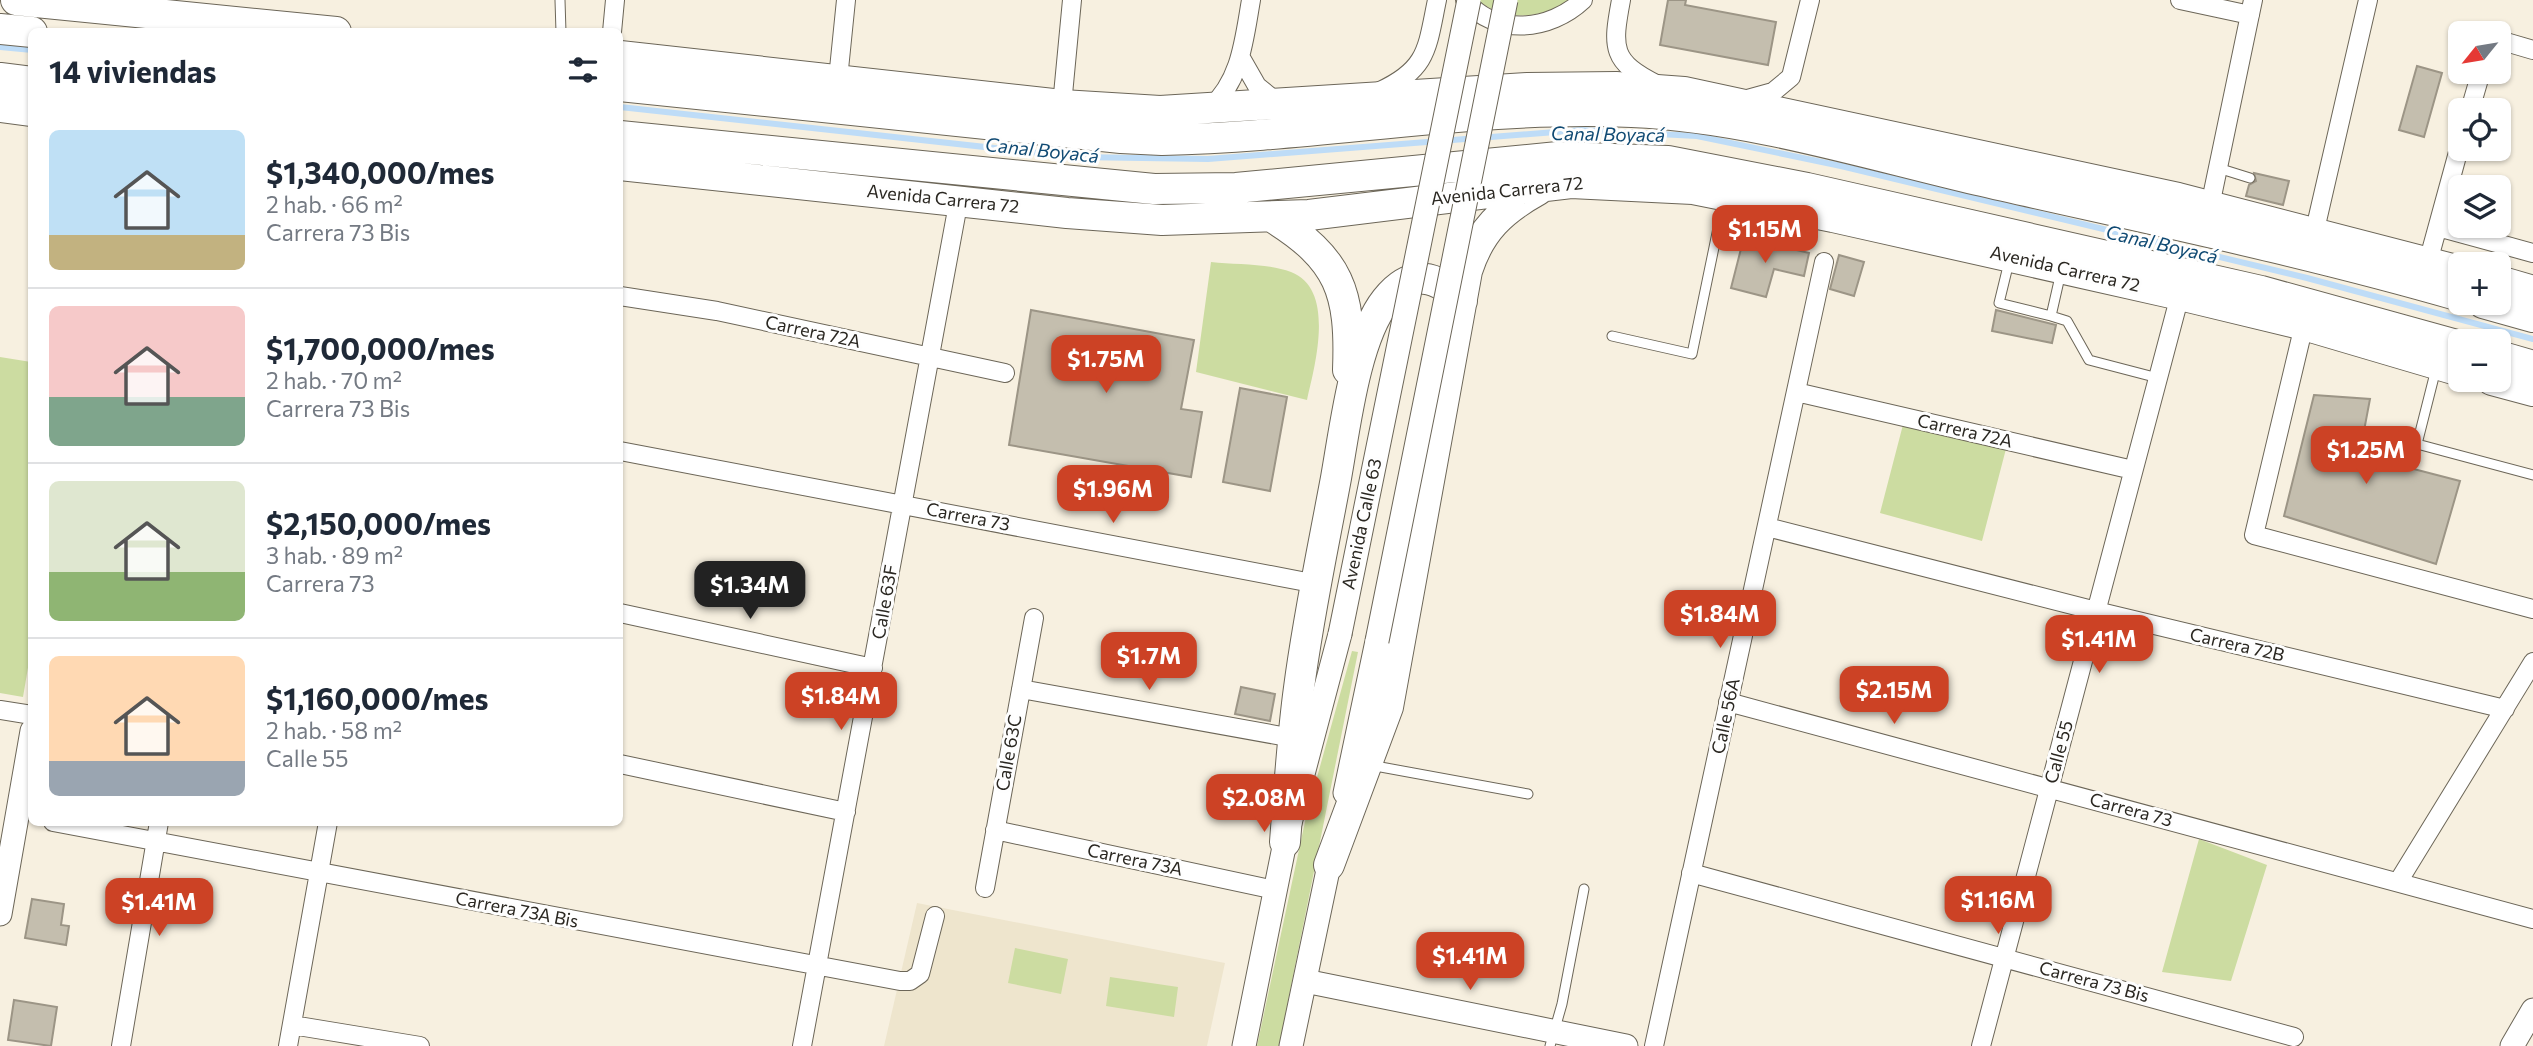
<!DOCTYPE html>
<html lang="es">
<meta charset="utf-8">
<style>
:root{--surface:#fff;--page:#f6f6f7;--text:#1f2937;--muted:#747a83;--line:#e0e1e3;--accent:#cc4225}
body{margin:0;font-family:Commissioner,sans-serif;background:var(--page);color:var(--text);height:100vh;display:flex;flex-direction:column;font-size:26px;white-space:nowrap}
*{box-sizing:border-box;margin:0}
p{font-size:23px;color:var(--muted)}
.icon{flex:none;width:38px;height:38px;fill:none;stroke:currentColor;stroke-width:2;stroke-linecap:round;stroke-linejoin:round}
.map{position:relative;flex:1;overflow:hidden}
.details{position:absolute;left:28px;top:28px;width:595px;height:798px;display:flex;flex-direction:column;background:var(--surface);border-radius:10px;box-shadow:0 2px 5px #0004}
.details>*{flex:none}
.needle{width:46px;rotate:240deg}
.fabs{position:absolute;left:2448px;top:21px;display:grid;gap:14px}
.fabs a{display:grid;place-items:center;width:63px;height:63px;border-radius:10px;background:var(--surface);box-shadow:0 2px 5px #0004;font-size:35px}
.price{position:absolute;translate:-50% -60px;padding:0 16px;border-radius:14px;background:var(--accent);color:#fff;font-size:23px;line-height:46px;filter:drop-shadow(0 2px 4px #0008)}
.price::after{content:'';position:absolute;left:50%;top:42px;width:21px;height:16px;margin-left:-10px;background:inherit;clip-path:polygon(0 0,100% 0,50% 100%)}
.price.current{background:#222;color:#fff}
ul{padding:0;list-style:none}
li{display:flex;align-items:center;gap:21px;height:175px;padding:0 21px}
li+li{border-top:2px solid var(--line)}
li span{display:grid;place-items:center;flex:none;width:196px;height:140px;border-radius:10px;color:#555}
li>.icon{margin-inline-start:auto}
span .icon{width:84px;height:84px;fill:#fffc;stroke-width:1}
li b{font-size:30px}
h2{display:flex;justify-content:space-between;align-items:center;height:84px;padding:0 21px;font-size:30px}
.map>svg:first-child{display:block}
.built{fill:#eee5cd}
.green{fill:#ccdca1}
.lines{fill:none;stroke-linecap:round;stroke-linejoin:round}
.stream{stroke:#bedcf7;stroke-width:6}
.building{fill:#c4beae;stroke:#9c9586;stroke-width:2}
.lane-casing{stroke:#6c6658;stroke-width:11}
.street-casing{stroke:#6c6658;stroke-width:20}
.secondary-casing{stroke:#6c6658;stroke-width:25}
.highway-casing{stroke:#6c6658;stroke-width:32}
.lane{stroke:#fff;stroke-width:9}
.street{stroke:#fff;stroke-width:18}
.secondary{stroke:#fff;stroke-width:23}
.highway{stroke:#fff;stroke-width:30}
.secondary-bridge-casing{stroke:#6c6658;stroke-width:25;stroke-linecap:butt}
.secondary-bridge{stroke:#fff;stroke-width:23}
.labels{text-anchor:middle;stroke-width:6;stroke-linejoin:round;paint-order:stroke}
.street-label{font-size:18px;fill:#2a2721;stroke:#fefefe}
.water-label{font-size:19px;font-style:italic;fill:#104a73;stroke:#fefefe}
</style>
<div class="map">
<svg width="2533" height="1046" viewBox="0 0 2533 1046">
<rect width="100%" height="100%" fill="#f7f0e0"/>
<!-- built -->
<path class="built" d="M917,903L1225,963L1207,1046H884Z"/>
<!-- green -->
<path class="green" d="M1477,0H1573C1541,18 1508,23 1477,0Z
M1211,262C1236,265 1268,263 1291,272C1336,289 1315,365 1307,400L1196,372Z
M0,357L31,362L32,644L23,697L0,693Z
M1905,417L2007,445L1982,541L1880,513Z
M1352,651L1358,652L1279,1046H1257L1306,817Z
M2199,839L2267,865L2231,981L2162,972Z
M1015,948L1068,959L1061,994L1008,983Z
M1110,977L1178,987L1174,1017L1106,1006Z"/>
<g class="lines">
<!-- stream -->
<path class="stream" d="M0,47L32,50
M620,107L1076,157L1208,159L1581,130L1697,136L1841,166L2307,278L2533,339"/>
</g>
<!-- building -->
<path class="building" d="M1668,0H1686L1685,5L1776,22L1768,65L1660,45Z
M2417,66L2442,73L2424,137L2399,130Z
M2254,173L2289,181L2283,205L2246,196L2249,185L2256,181Z
M1744,237L1809,253L1804,276L1774,269L1766,297L1731,288Z
M1839,255L1864,262L1854,296L1830,289Z
M1031,310L1194,340L1181,409L1202,412L1191,477L1009,445Z
M1996,310L2056,325L2052,343L1992,331Z
M1240,388L1287,397L1270,491L1223,482Z
M2314,395L2370,399L2363,436H2377L2375,459L2460,481L2436,564L2284,516Z
M1241,687L1275,694L1270,721L1235,714Z
M32,899L64,904L61,925L69,926L66,945L25,938Z
M14,1000L57,1007L51,1046L8,1040Z"/>
<g class="lines">
<defs>
<path id="lane" d="M560,0L561,32
M2218,168L2250,178
M2009,262L1999,303L2051,316L2061,272
M2051,316L2067,321L2089,360L2158,378
M1612,336L1692,354L1724,199
M2436,369L2417,444L2533,475
M1370,765L1528,794
M1550,1046L1562,1004L1584,889"/>
<path id="street" d="M1465,0C1496,37 1550,31 1583,0
M1621,0C1612,48 1611,62 1658,85
M2180,0L2250,15
M612,32L615,0
M2499,40L2533,50
M1241,58L1257,86L1278,103
M838,79L846,0
M1380,91C1428,69 1427,48 1437,0
M1744,100L1773,92L1791,77L1810,0
M1062,105L1072,0
M1210,108C1241,80 1244,40 1251,0
M2470,110L2481,72
M2210,206L2253,0
M2438,227L2533,253
M2314,234L2368,0
M2428,262L2460,145
M620,296L717,311L1005,373
M2304,325L2254,535L2533,609
M1796,392L2133,470
M620,451L1317,584
M1767,527L2096,611L2505,709
M620,613L873,668
M1021,689L1293,738
M1728,702L2533,919
M0,710L32,715
M620,764L846,812
M53,822L900,981H910L920,974L935,916
M995,830L1275,890
M1691,873L2294,1037
M2398,882L2533,662
M985,888L1034,618
M292,1025L420,1046
M121,1046L159,822
M288,1046L328,822
M802,1046L959,199
M1654,1046L1824,262
M1981,1046L2180,295"/>
<path id="secondary" d="M1345,793L1377,641
M0,914L32,731
M1305,981L1626,1046
M1244,1046L1285,842L1340,634
M1291,1046L1332,851
M2512,1046L2533,1010"/>
<path id="highway" d="M16,0L336,32
M0,29L32,32
M620,56L1062,105L1160,111L1527,88L1616,87L1684,92L2178,198L2460,271
M0,78L32,82
M620,86L1121,138L1162,140C1319,137 1475,105 1632,112C1747,117 1866,154 1977,180C2139,217 2301,250 2460,296
M0,107L32,111
M620,136L1154,189L1236,188L1558,157L1668,161L1807,188L2261,291L2460,346
M620,165L1067,213L1162,220L1309,215L1571,183L1693,189L1833,217L2180,295L2304,325L2460,371
M1272,217C1340,259 1351,292 1348,370
M2499,281L2533,291
M2483,303L2533,317
M2499,356L2533,366
M2492,380L2533,391
M1285,842C1289,791 1292,739 1299,688C1308,618 1323,548 1336,478C1345,428 1355,339 1386,300C1411,268 1437,275 1462,301
M1329,865L1388,707L1467,271C1480,230 1502,210 1538,190"/>
</defs>
<!-- lane casing -->
<use href="#lane" class="lane-casing"/>
<!-- street casing -->
<use href="#street" class="street-casing"/>
<!-- secondary casing -->
<use href="#secondary" class="secondary-casing"/>
<!-- highway casing -->
<use href="#highway" class="highway-casing"/>
<!-- lane -->
<use href="#lane" class="lane"/>
<!-- street -->
<use href="#street" class="street"/>
<!-- secondary -->
<use href="#secondary" class="secondary"/>
<!-- highway -->
<use href="#highway" class="highway"/>
<defs>
<path id="secondary-bridge" d="M1340,634L1469,0
M1377,641L1506,0"/>
</defs>
<!-- secondary-bridge casing -->
<use href="#secondary-bridge" class="secondary-bridge-casing"/>
<!-- secondary-bridge -->
<use href="#secondary-bridge" class="secondary-bridge"/>
</g>
<g class="labels">
<!-- street labels -->
<g class="street-label">
<text transform="translate(1507 191) rotate(-6)" y="6">Avenida Carrera 72</text>
<text transform="translate(943 199) rotate(6)" y="6">Avenida Carrera 72</text>
<text transform="translate(2065 269) rotate(13)" y="6">Avenida Carrera 72</text>
<text transform="translate(813 332) rotate(12)" y="6">Carrera 72A</text>
<text transform="translate(1965 431) rotate(13)" y="6">Carrera 72A</text>
<text transform="translate(968 517) rotate(11)" y="6">Carrera 73</text>
<text transform="translate(1362 524) rotate(-78)" y="6">Avenida Calle 63</text>
<text transform="translate(885 602) rotate(-80)" y="6">Calle 63F</text>
<text transform="translate(2237 645) rotate(13)" y="6">Carrera 72B</text>
<text transform="translate(1726 716) rotate(-78)" y="6">Calle 56A</text>
<text transform="translate(2059 752) rotate(-75)" y="6">Calle 55</text>
<text transform="translate(1009 753) rotate(-80)" y="6">Calle 63C</text>
<text transform="translate(2131 810) rotate(15)" y="6">Carrera 73</text>
<text transform="translate(1135 860) rotate(12)" y="6">Carrera 73A</text>
<text transform="translate(517 910) rotate(11)" y="6">Carrera 73A Bis</text>
<text transform="translate(2094 982) rotate(15)" y="6">Carrera 73 Bis</text>
</g>
<!-- water labels -->
<g class="water-label">
<text transform="translate(1608 134) rotate(1)" y="7">Canal Boyacá</text>
<text transform="translate(1042 150) rotate(6)" y="7">Canal Boyacá</text>
<text transform="translate(2162 244) rotate(13)" y="7">Canal Boyacá</text>
</g>
</g>
</svg>
<div class="fabs">
<a><svg class="needle" viewBox="-14 -14 28 28"><path d="M0-13l5 13h-10z" fill="#e53935"/><path d="M0 13l5-13h-10z" fill="#747a83"/></svg></a>
<a><svg class="icon" aria-label="locate" viewBox="0 0 24 24"><circle cx="12" cy="12" r="6"/><path d="M12 2v4M12 18v4M2 12h4M18 12h4"/></svg></a>
<a><svg class="icon" aria-label="layers" viewBox="0 0 24 24"><path d="M12 4l9 5-9 5-9-5zM3 14l9 5 9-5"/></svg></a>
<a>+</a>
<a>−</a>
</div>
<b class="price" style="left:1765px;top:265px">$1.15M</b>
<b class="price" style="left:1106px;top:395px">$1.75M</b>
<b class="price" style="left:2366px;top:486px">$1.25M</b>
<b class="price" style="left:1113px;top:525px">$1.96M</b>
<b class="price current" style="left:750px;top:621px">$1.34M</b>
<b class="price" style="left:1720px;top:650px">$1.84M</b>
<b class="price" style="left:2099px;top:675px">$1.41M</b>
<b class="price" style="left:1149px;top:692px">$1.7M</b>
<b class="price" style="left:1894px;top:726px">$2.15M</b>
<b class="price" style="left:841px;top:732px">$1.84M</b>
<b class="price" style="left:1264px;top:834px">$2.08M</b>
<b class="price" style="left:1998px;top:936px">$1.16M</b>
<b class="price" style="left:159px;top:938px">$1.41M</b>
<b class="price" style="left:1470px;top:992px">$1.41M</b>
<section class="details">
<h2>14 viviendas<svg class="icon" aria-label="filters" viewBox="0 0 24 24"><path d="M4 7h16M4 17h16"/><circle cx="9" cy="7" r="2"/><circle cx="15" cy="17" r="2"/></svg></h2>
<ul>
<li><span style="background:linear-gradient(#bfe0f5 75%,#c2b280 0)"><svg class="icon" aria-label="home" viewBox="0 0 24 24"><path d="M3 11l9-7 9 7M6 9v11h12V9"/></svg></span><div><b>$1,340,000/mes</b><p>2 hab. · 66 m²</p><p>Carrera 73 Bis</p></div></li>
<li><span style="background:linear-gradient(#f6c9c9 65%,#7fa58c 0)"><svg class="icon" aria-label="home" viewBox="0 0 24 24"><path d="M3 11l9-7 9 7M6 9v11h12V9"/></svg></span><div><b>$1,700,000/mes</b><p>2 hab. · 70 m²</p><p>Carrera 73 Bis</p></div></li>
<li><span style="background:linear-gradient(#dfe7d0 65%,#8fb573 0)"><svg class="icon" aria-label="home" viewBox="0 0 24 24"><path d="M3 11l9-7 9 7M6 9v11h12V9"/></svg></span><div><b>$2,150,000/mes</b><p>3 hab. · 89 m²</p><p>Carrera 73</p></div></li>
<li><span style="background:linear-gradient(#ffd9b3 75%,#9aa5b1 0)"><svg class="icon" aria-label="home" viewBox="0 0 24 24"><path d="M3 11l9-7 9 7M6 9v11h12V9"/></svg></span><div><b>$1,160,000/mes</b><p>2 hab. · 58 m²</p><p>Calle 55</p></div></li>
</ul>
</section>
</div>
